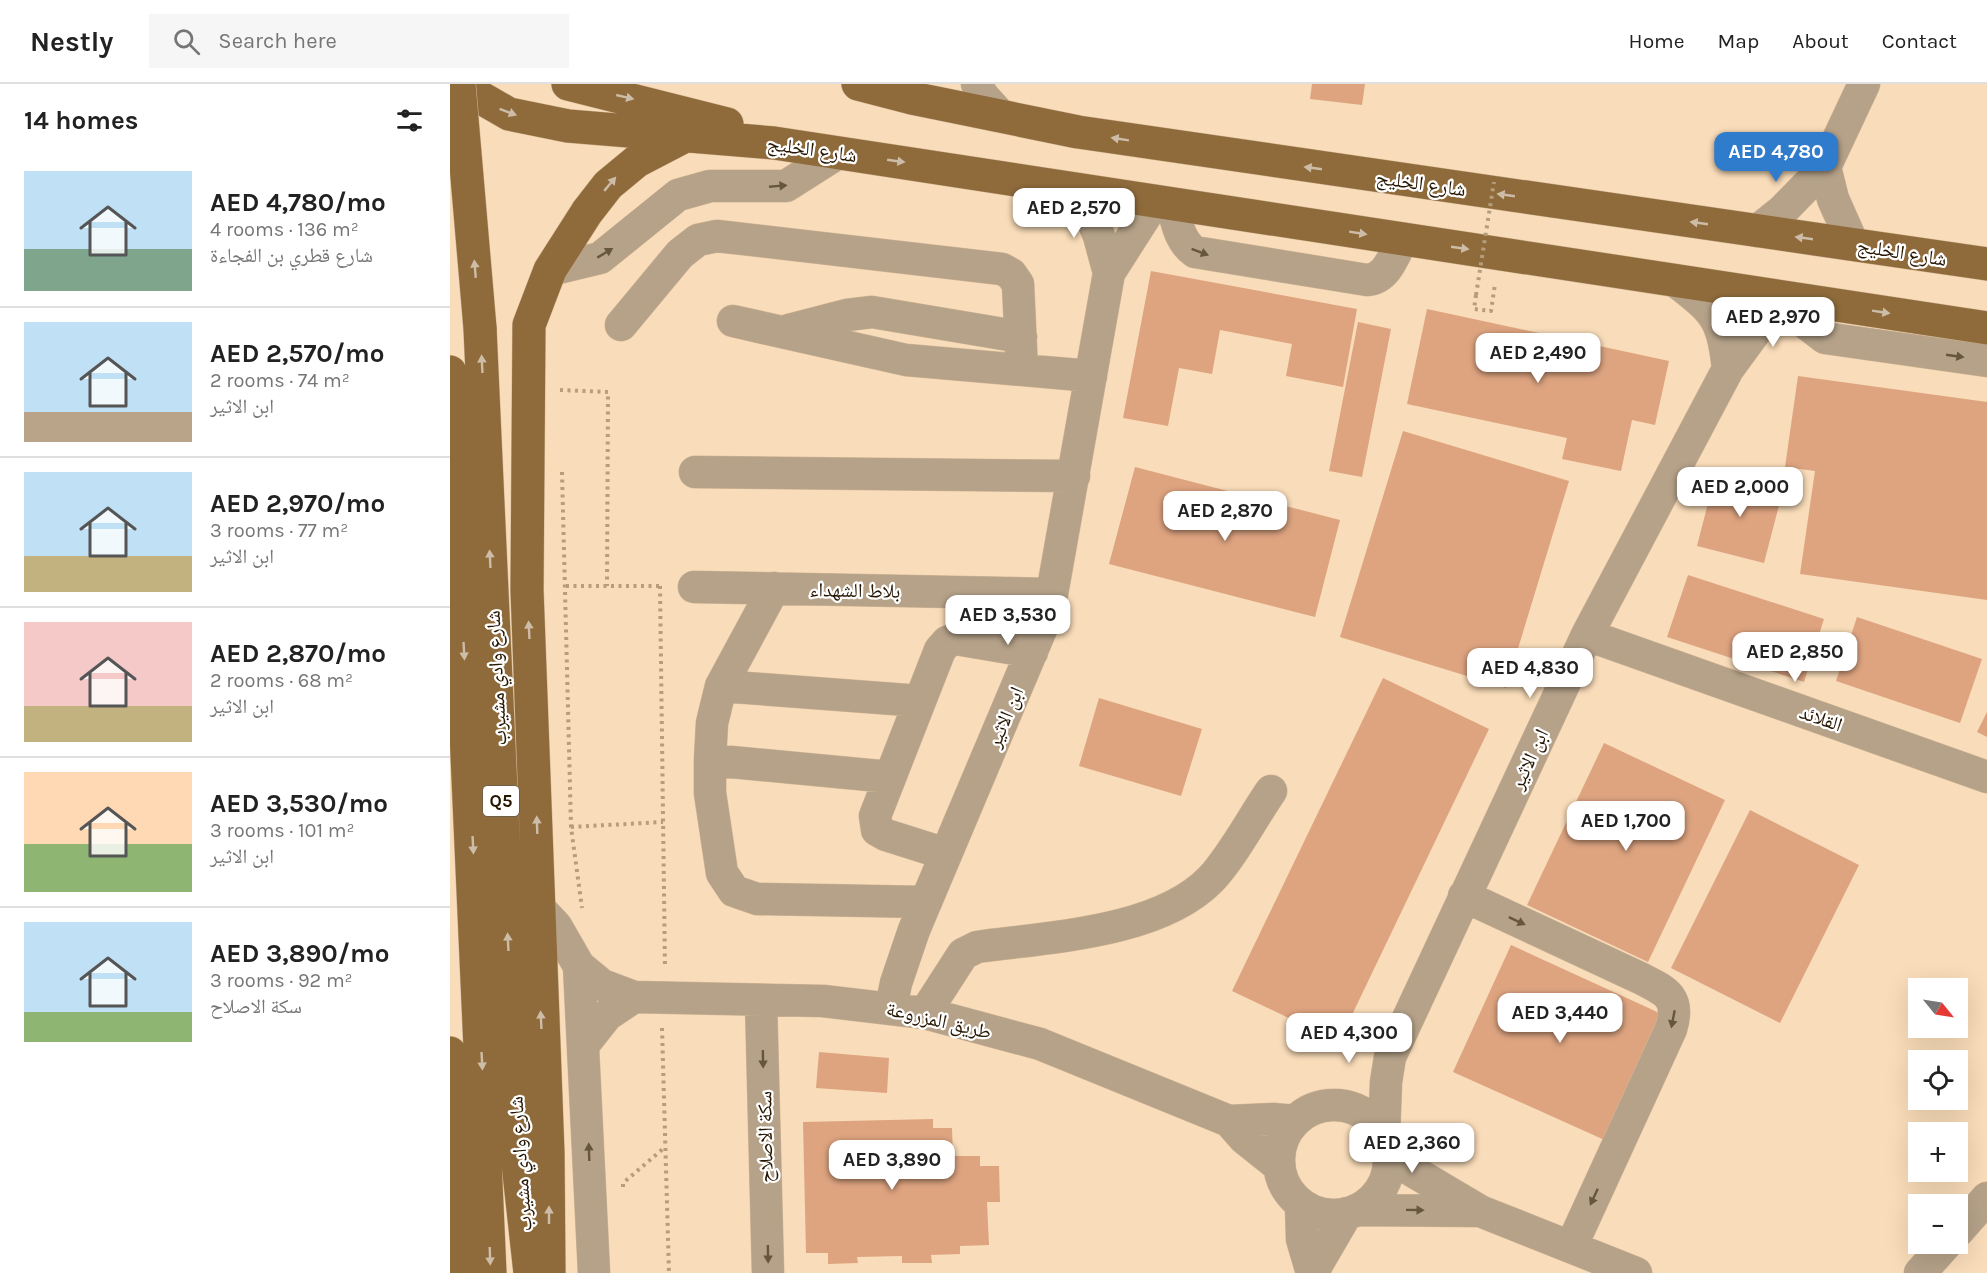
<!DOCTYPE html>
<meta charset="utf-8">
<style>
:root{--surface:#fff;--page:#f6f6f6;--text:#222;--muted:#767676;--line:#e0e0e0;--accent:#307ccc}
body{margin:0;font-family:Karla,"Noto Naskh Arabic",sans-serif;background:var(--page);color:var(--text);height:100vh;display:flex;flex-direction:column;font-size:22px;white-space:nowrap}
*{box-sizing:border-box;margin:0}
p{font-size:20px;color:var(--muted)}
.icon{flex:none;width:33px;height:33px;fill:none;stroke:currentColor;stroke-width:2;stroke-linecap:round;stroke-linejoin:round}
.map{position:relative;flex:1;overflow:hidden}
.sheet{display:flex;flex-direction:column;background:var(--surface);width:450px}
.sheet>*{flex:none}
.needle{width:39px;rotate:120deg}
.buttons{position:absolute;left:1458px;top:894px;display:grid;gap:12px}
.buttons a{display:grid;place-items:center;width:60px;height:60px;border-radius:0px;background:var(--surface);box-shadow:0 6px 24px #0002;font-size:30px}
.price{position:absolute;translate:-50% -51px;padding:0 14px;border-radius:12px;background:#fff;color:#222;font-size:20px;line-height:39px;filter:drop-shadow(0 2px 3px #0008)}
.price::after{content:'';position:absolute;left:50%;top:36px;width:18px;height:14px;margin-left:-9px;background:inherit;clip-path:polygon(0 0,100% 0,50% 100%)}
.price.current{background:var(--accent);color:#fff}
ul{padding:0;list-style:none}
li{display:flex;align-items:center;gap:18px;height:150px;padding:0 24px}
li+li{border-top:2px solid var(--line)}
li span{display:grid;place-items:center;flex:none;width:168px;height:120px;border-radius:0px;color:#555}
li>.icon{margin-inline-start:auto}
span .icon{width:72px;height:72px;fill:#fffc;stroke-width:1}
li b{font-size:26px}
h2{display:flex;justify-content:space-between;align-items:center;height:72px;padding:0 24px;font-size:26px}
header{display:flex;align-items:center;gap:36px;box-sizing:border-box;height:84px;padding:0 30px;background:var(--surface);border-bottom:2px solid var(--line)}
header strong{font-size:28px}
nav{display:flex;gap:33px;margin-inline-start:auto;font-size:21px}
.search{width:420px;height:54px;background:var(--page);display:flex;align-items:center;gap:15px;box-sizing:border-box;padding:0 21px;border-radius:0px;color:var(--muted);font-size:22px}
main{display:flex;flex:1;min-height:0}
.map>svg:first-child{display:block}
.building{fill:#dea480}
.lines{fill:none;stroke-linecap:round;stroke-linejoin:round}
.minor-casing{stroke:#d3b898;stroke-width:33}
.major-casing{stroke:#d3b898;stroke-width:34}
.path{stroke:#b69d7e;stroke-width:4;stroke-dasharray:3 4.5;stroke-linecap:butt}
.minor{stroke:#b6a289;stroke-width:32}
.major{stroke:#8f6b3b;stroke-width:33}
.major-bridge-casing{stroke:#d3b898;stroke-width:34;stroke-linecap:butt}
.path-bridge{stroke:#b69d7e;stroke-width:4;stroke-dasharray:3 4.5;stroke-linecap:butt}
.major-bridge{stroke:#8f6b3b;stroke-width:33}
.oneway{fill:#cdbca7}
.oneway2{fill:#67553e}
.labels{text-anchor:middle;stroke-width:4.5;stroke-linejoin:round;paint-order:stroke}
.shield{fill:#fff;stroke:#675c4c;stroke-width:1.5}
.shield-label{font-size:18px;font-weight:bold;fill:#261600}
.street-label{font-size:20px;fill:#261600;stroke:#fff}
</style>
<header>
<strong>Nestly</strong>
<div class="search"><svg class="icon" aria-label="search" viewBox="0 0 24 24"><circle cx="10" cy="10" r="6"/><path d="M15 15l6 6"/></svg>Search here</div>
<nav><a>Home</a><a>Map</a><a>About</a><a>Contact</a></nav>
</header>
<main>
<section class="sheet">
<h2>14 homes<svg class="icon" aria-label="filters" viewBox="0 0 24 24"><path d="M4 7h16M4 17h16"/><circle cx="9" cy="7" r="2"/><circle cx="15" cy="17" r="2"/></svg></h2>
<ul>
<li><span style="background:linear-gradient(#bfe0f5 65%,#7fa58c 0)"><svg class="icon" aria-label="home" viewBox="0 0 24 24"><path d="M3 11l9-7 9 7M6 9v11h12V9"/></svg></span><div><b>AED 4,780/mo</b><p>4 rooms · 136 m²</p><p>شارع قطري بن الفجاءة</p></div></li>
<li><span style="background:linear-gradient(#bfe0f5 75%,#b9a48a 0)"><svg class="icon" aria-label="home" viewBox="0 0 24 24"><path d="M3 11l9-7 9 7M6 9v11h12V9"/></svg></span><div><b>AED 2,570/mo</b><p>2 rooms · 74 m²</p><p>ابن الاثير</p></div></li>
<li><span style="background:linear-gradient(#bfe0f5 70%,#c2b280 0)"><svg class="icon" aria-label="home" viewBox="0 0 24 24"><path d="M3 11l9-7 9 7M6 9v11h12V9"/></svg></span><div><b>AED 2,970/mo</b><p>3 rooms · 77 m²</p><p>ابن الاثير</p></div></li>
<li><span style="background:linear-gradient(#f6c9c9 70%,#c2b280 0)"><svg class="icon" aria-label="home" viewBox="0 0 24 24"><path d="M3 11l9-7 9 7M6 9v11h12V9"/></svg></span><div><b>AED 2,870/mo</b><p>2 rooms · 68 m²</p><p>ابن الاثير</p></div></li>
<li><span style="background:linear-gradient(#ffd9b3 60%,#8fb573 0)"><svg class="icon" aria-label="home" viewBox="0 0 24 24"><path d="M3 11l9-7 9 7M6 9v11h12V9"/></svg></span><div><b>AED 3,530/mo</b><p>3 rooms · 101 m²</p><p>ابن الاثير</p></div></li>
<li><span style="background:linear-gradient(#bfe0f5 75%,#8fb573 0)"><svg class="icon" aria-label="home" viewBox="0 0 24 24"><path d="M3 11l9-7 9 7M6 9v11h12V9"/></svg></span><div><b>AED 3,890/mo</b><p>3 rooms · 92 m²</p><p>سكة الاصلاح</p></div></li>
</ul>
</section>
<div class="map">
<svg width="1537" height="1189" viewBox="0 0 1537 1189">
<rect width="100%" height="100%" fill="#f9dcb9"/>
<!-- building -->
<path class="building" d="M862,0H915L912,21L860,15Z
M701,187L907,225L893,303L836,292L842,260L770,246L762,290L729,284L718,342L673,334Z
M977,225L1219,277L1205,341L1182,336L1171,387L1112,375L1117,354L957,320Z
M908,238L941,245L912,393L879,387Z
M1348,292L1537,318V516L1350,490L1365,387L1335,383Z
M953,347L1119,397L1056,604L890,553Z
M685,383L890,436L865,533L659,480Z
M1266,388L1333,406L1314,479L1247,462Z
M1238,491L1374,535L1354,598L1217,553Z
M1407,533L1532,575L1510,639L1386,597Z
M933,594L1039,645L889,958L782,907Z
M649,614L752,645L731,712L629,682Z
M1537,628V653L1527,648Z
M1154,659L1275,716L1198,878L1077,821Z
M1300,726L1409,781L1330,939L1221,884Z
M1061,861L1216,932L1159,1058L1003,988Z
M369,968L439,974L437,1009L366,1004Z
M483,1035V1044H502L503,1072H530V1082H549L550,1118H537L539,1161L510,1162V1170L481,1171L482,1179H452V1172L407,1173L408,1179L378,1180V1169H356L353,1038Z"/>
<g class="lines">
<defs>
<path id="minor" d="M527,0L532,11L549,30
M1375,83L1383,115L1403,160
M630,106L649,152L659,189
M722,121C727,138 729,157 745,168L917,196C937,195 944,171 952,156
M1307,147L1332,127L1375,83L1414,0
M100,186L150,174L228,111L260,102H336L388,69
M1224,196C1265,228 1272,232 1278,285
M283,237L456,276L641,292
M171,241L230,170L248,156L267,152L552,185L561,190L568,200L572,286
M339,246L397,231L422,228L571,253
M245,388L624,392
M244,503L602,510
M324,504L271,602L262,639L260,676V709L272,789L284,807L307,815L476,818
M1137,551L1537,693
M271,602L470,617
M260,676L440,693
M496,770L436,751L427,746L425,732L490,566L497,558L506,555L582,568
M1014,812L1190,894C1216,907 1231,913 1221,945L1121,1163
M90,825L106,842L129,882L144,1189
M129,882L152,901L184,913L373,917L475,929L590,960L779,1037L794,1054L829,1082
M311,917L318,1189
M441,924L446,899L464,846L592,543L602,510L659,189L705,117
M475,929L513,870L527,863C598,853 709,849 761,795C782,773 803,733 821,707
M134,960L157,931L184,913
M829 1076a55 55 0 1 1 110 0a55 55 0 1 1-110 0Z
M779,1037L823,1035L845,1037
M934,1052L936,998L940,973L1137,551L1278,285L1319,229L1341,214L1358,241L1375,254L1537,277
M939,1073L1030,1127L1186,1189
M851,1120L852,1155L862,1189
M906,1126L1030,1127
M1508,1147L1537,1114
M862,1189L897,1129
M1470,1189L1496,1160"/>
<path id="major" d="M7,0L59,30L118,42L324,59L1537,244
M118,0L277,40
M408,0L462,14L628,48L1537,180
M30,244L68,1080L80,1189
M0,288L40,1189
M0,969L8,1189
M99,1189L98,1069L77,506L79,241L100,186L137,128L158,101L187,77L237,51"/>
</defs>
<!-- minor casing -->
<use href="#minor" class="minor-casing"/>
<!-- major casing -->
<use href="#major" class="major-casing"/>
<!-- path -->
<path class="path" d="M1026,211L1024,225L1041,227L1045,200
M110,306L158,308L157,502
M112,388L121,743L132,824
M116,502H211
M210,502L215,884
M121,743L213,738
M212,944L219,1189
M173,1103V1099L214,1064"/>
<!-- minor -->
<use href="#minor" class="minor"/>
<!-- major -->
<use href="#major" class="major"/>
<defs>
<path id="major-bridge" d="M9,0L30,244"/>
</defs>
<!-- major-bridge casing -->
<use href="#major-bridge" class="major-bridge-casing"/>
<!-- path-bridge -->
<path class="path-bridge" d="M1026,211L1044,98"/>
<!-- major-bridge -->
<use href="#major-bridge" class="major-bridge"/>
</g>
<!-- one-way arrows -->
<defs><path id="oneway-solid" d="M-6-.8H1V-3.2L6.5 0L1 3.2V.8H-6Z" transform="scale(1.5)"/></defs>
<g class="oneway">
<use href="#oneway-solid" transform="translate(175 13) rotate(13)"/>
<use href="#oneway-solid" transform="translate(58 28) rotate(21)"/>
<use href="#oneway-solid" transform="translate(670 55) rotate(-171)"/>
<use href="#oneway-solid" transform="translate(446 77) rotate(8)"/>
<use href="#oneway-solid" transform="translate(863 84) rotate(-172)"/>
<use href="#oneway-solid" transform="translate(160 100) rotate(-50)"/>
<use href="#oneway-solid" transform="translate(1056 111) rotate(-172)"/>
<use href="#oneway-solid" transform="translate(1249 139) rotate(-172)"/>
<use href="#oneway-solid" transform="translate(908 149) rotate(9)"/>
<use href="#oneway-solid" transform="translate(1354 154) rotate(-172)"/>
<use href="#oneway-solid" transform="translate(1010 164) rotate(8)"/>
<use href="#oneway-solid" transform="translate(25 185) rotate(-95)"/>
<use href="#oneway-solid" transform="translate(1431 228) rotate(9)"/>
<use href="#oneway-solid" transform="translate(32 280) rotate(-93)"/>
<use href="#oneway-solid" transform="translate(40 475) rotate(-93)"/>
<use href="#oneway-solid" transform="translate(79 546) rotate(-93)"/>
<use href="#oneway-solid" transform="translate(14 567) rotate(87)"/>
<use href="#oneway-solid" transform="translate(87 741) rotate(-92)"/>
<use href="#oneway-solid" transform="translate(23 761) rotate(87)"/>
<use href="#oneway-solid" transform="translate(58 858) rotate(-93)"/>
<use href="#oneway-solid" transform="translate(91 936) rotate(-93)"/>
<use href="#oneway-solid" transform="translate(32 977) rotate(87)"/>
<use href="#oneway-solid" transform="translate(99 1131) rotate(-90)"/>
<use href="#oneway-solid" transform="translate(40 1172) rotate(88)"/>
</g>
<g class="oneway2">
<use href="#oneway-solid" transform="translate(328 102) rotate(-5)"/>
<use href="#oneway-solid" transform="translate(750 168) rotate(21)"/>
<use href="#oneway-solid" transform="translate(155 169) rotate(-31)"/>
<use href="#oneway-solid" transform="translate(1505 272) rotate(8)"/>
<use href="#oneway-solid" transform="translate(1067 837) rotate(25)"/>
<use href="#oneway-solid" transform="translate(1223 935) rotate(101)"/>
<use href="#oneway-solid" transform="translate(313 975) rotate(89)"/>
<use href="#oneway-solid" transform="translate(139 1068) rotate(-92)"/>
<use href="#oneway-solid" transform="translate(1144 1113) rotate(115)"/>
<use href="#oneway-solid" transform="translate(965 1126) rotate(1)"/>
<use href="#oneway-solid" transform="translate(318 1170) rotate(89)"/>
</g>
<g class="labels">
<!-- shield labels -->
<rect class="shield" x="33" y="702" width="36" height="30" rx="4.5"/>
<g class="shield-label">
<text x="51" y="723">Q5</text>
</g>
<!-- street labels -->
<g class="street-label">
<text transform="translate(362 65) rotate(8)" y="7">شارع الخليج</text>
<text transform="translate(971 99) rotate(8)" y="7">شارع الخليج</text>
<text transform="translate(1452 168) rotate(9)" y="7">شارع الخليج</text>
<text transform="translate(405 506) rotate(1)" y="7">بلاط الشهداء</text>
<text transform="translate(46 594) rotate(-93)" y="7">شارع وادي مشيرب</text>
<text transform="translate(555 633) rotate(-67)" y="7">ابن الاثير</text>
<text transform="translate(1371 634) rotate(19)" y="7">القلائد</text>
<text transform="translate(1079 675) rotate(-65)" y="7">ابن الاثير</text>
<text transform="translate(489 936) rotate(13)" y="7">طريق المزروعة</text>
<text transform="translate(315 1053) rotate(-91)" y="7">سكة الاصلاح</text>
<text transform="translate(70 1080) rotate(-94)" y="7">شارع وادي مشيرب</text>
</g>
</g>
</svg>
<div class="buttons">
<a><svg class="needle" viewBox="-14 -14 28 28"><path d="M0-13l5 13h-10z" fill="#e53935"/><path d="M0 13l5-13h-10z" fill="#767676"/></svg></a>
<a><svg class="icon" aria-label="locate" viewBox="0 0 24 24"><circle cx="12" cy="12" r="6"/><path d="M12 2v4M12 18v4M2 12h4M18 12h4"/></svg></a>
<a>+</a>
<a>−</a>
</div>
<b class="price current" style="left:1326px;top:99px">AED 4,780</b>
<b class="price" style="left:624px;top:155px">AED 2,570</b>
<b class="price" style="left:1323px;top:264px">AED 2,970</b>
<b class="price" style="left:1088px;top:300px">AED 2,490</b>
<b class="price" style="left:1290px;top:434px">AED 2,000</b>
<b class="price" style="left:775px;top:458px">AED 2,870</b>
<b class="price" style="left:558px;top:562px">AED 3,530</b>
<b class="price" style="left:1345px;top:599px">AED 2,850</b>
<b class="price" style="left:1080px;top:615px">AED 4,830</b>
<b class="price" style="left:1176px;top:768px">AED 1,700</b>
<b class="price" style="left:1110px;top:960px">AED 3,440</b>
<b class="price" style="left:899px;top:980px">AED 4,300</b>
<b class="price" style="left:962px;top:1090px">AED 2,360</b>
<b class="price" style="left:442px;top:1107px">AED 3,890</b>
</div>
</main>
